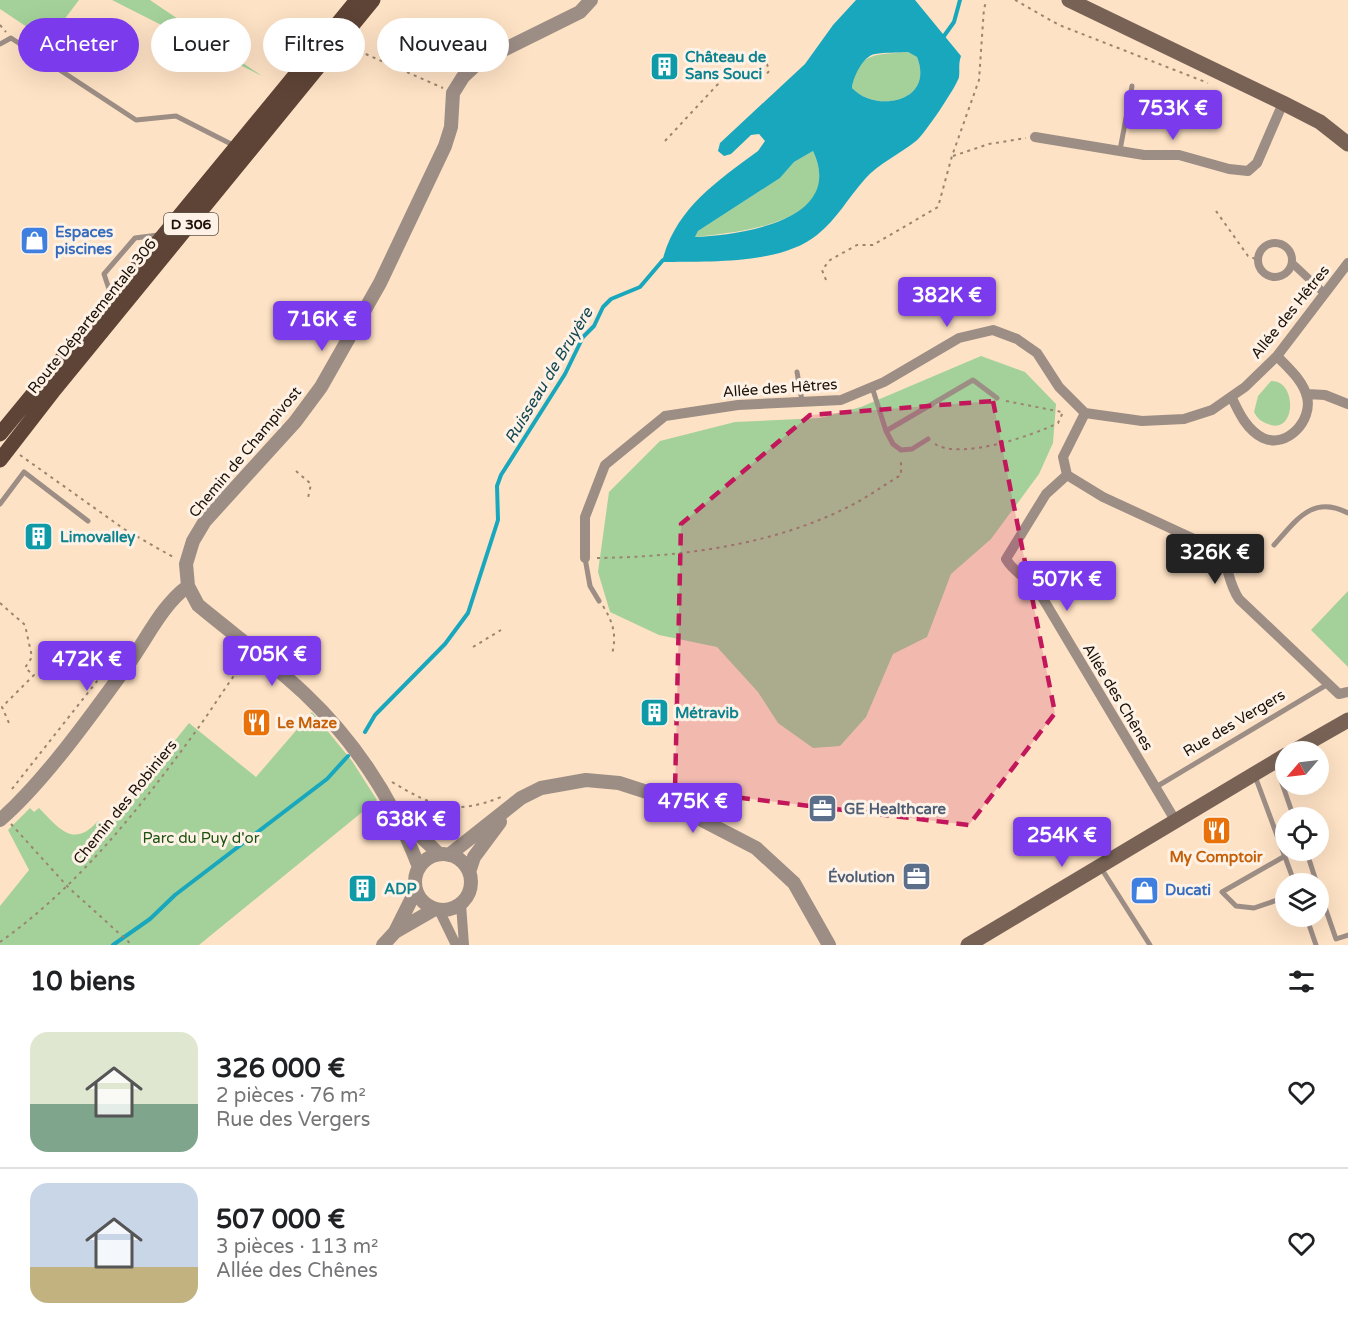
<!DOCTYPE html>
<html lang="fr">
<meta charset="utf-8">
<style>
:root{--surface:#fff;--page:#f6f6f6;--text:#202124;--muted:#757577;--line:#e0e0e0;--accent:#7c3aed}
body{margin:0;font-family:"Varela Round",sans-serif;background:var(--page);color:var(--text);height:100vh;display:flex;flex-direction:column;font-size:22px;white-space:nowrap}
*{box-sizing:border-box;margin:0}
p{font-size:20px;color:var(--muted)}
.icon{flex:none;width:33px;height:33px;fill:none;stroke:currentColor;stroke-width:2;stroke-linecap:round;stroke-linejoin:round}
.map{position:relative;height:945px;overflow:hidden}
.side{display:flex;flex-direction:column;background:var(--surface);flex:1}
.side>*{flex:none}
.hud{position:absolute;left:18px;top:18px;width:600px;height:54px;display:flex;gap:12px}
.needle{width:39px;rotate:242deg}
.tools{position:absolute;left:1275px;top:741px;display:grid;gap:12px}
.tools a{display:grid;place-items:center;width:54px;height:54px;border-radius:50%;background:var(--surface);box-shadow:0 6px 24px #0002;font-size:30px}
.price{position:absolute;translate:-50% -51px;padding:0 14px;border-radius:6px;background:var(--accent);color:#fff;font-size:20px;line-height:39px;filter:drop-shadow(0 2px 3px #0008)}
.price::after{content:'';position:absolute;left:50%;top:36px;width:18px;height:14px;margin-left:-9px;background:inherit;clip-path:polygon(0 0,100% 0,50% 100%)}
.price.current{background:#222;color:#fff}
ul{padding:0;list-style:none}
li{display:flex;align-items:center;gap:18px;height:150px;padding:0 30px}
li+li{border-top:2px solid var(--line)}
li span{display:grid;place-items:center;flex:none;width:168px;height:120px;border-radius:18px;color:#555}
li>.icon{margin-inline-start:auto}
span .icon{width:72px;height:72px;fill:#fffc;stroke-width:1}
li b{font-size:26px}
h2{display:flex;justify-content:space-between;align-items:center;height:72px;padding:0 30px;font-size:26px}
.tag{padding:0 21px;border-radius:27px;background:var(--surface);box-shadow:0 6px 24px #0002;font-size:21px;line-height:54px}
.tag.current{background:var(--accent);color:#fff}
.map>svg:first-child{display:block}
.green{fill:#a4d19a}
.water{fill:#19a7bd;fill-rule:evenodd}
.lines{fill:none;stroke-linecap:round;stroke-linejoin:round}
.stream{stroke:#19a7bd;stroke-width:4}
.path{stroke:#998570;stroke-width:2;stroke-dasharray:3 4.5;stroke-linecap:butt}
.service{stroke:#9c8d85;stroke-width:5}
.pedestrian{stroke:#9c8d85;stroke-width:8}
.minor{stroke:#9c8d85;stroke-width:10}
.tertiary{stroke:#9c8d85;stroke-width:14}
.secondary{stroke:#786256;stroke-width:15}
.primary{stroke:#5e4436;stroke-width:15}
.marked{fill:#c2185b;fill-opacity:0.2;stroke:#c2185b;stroke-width:4.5;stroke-dasharray:12 8;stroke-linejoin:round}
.labels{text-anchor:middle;stroke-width:6;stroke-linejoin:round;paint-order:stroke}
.shield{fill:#fef2e7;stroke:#5f544a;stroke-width:1.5}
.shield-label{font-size:14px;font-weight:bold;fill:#1b1107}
.culture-label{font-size:15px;font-weight:bold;fill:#0d838f;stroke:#fef2e7;text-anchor:start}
.shop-label{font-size:15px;font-weight:bold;fill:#366cbe;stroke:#fef2e7;text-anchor:start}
.street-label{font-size:15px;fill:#1b1107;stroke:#fef2e7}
.food-label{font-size:15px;font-weight:bold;fill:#c56008;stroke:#fef2e7;text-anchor:start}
.service-label{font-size:15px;font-weight:bold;fill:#4e5e75;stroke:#fef2e7;text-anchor:start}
.park-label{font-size:15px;fill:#1c520d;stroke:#fef2e7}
.water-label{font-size:16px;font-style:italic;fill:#134953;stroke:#fef2e7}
</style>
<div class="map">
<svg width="1348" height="945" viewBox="0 0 1348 945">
<rect width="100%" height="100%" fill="#fee2c5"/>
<!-- green -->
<path class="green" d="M0,0H79L48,41L0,9Z
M112,0H150L262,76Z
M908,52L917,57C935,103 875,113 852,88C856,50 880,55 908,52Z
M813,151C846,223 741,232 695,237L698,231L780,178L794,162Z
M981,356L1025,372L1056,404L1053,443L1039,474L991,539L951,574L927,637L893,654L866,717L840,746L813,748L778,723L758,692L717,647L659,635L610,612L598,572L609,492L660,441L735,422L820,418L861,407Z
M1271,381C1298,380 1296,436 1268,424C1260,421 1258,419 1254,412L1258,396Z
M1348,591V667L1311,630Z
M312,712L352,761L377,800L199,945H0V906L29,870L8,830L30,808L34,812L39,808C59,828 73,849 98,821L106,827L189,723L256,777Z"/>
<!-- water -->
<path class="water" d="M856,0H915L961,56C958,65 960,69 959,77C957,86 924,135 916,141C900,154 878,164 865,179C848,198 837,219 817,235C780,265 708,261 662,262C675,209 716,182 758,151L765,141L759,134L751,135L731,154L724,156L718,151L720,143L805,64L833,25ZM908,52L917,57C935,103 875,113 852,88C853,77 863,56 875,54C885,52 897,53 908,52ZM813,151C846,221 740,235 695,237L698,231L780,178L794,162Z"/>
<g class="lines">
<!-- stream -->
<path class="stream" d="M940,37L944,36L954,22L960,0
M365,732L375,715L445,644L468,613L498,520L497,486L501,475L565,374L583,337L594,326L603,307L611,299L640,287L663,260
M113,945L150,919L175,895L327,779L348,756"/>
<!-- path -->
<path class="path" d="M1015,0L1059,25L1208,83
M0,25L6,32
M352,48L443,88
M665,141L718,84L722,68L742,60L761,59L767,64L769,71L765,76
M953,156L989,144L1026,138
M1216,211L1248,256L1258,260
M826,280L822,270L830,260L857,245H873L938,207L952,156L979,80L984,8L987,0
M1006,401L1062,412
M935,444C960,460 1032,436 1058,423L1063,412
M20,455L124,529L173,557
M296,471L311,484L308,498
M597,558C681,557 774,545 850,506C868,497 884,485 901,475V459
M0,603L25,625L32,657L25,668L34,675L2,707L9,723
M603,606C613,622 617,635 612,654
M473,647L501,630
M392,782C432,806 455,816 501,797
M12,789L120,652
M11,824L68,887L132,945
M0,942C79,886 139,809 196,731C213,708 228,682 246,660"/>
<!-- service -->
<path class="service" d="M0,44L11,38L136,120L176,116L235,146
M1120,150L1132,86
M111,295L104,274L135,238L158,235
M797,372L802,401
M872,387L886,431L973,380L997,398
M886,431L893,444L901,450L912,449L928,439
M0,504L24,472L88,521
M1274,545C1296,521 1312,494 1348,513
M585,558L590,586L599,601
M1275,763L1294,818
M1255,776L1295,884
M1156,787L1328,684
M1306,850L1317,884
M1285,856L1222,892L1236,906L1254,908L1286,897
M1101,868L1150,945
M1318,887L1336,939L1348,935
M1306,916L1316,945"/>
<!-- pedestrian -->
<path class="pedestrian" d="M1258 260a17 17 0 1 1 34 0a17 17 0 1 1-34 0Z
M1292,263L1324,293"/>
<!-- minor -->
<path class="minor" d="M1035,137L1144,155H1179L1229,169L1248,171L1257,163L1283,103
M1307,394L1325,395L1348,404
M1232,398C1239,413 1247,430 1263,438C1287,449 1313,420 1307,397C1303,380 1288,368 1277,356
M1085,413L1063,457L1067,475L1046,494L1006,559C1014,573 1029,579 1039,592L1175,820
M1067,475L1103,497L1220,551C1229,567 1228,583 1239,599L1339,694L1348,692
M585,558V517L605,465L665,416L738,405L841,400L884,382L959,338L993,330L1017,339L1037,353L1059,387L1085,413L1142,421L1184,419L1212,410L1245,387L1277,356L1348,263
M461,904L464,945
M439,910L456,945"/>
<!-- tertiary -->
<path class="tertiary" d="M402,812L413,829L439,854
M0,820C44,782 92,714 127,666C147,639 161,606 188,586
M415 882a28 28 0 1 1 56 0a28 28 0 1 1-56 0Z
M449,855L521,798L541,788L586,780L619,783L650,793L756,848L794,883L829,945
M419,867C394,802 355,741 304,693C271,662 233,634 198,605L188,586L186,564L193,541L205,521L295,422L321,387L380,283L445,146L451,127L453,93L463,77L479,62L580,12L591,0
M469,872L474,857L500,822
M395,932L416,890
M383,945L395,932L435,909"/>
<!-- secondary -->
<path class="secondary" d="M1069,0L1283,103L1320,122L1348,144
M1292,752L1348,720
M968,945L1286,755"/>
<!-- primary -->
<path class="primary" d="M0,434L357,0
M0,460L55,389L373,0"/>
</g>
<!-- marked area -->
<path class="marked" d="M993,401L1055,713L969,825L675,790L681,524L810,415Z"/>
<!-- icons -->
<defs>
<symbol id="building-square" viewBox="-11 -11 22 22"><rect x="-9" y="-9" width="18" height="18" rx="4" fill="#0f9aa8" stroke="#fef2e7"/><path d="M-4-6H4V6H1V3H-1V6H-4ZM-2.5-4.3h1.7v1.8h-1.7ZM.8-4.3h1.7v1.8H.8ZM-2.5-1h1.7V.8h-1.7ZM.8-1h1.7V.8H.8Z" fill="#fff"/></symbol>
<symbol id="shop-square" viewBox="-11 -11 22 22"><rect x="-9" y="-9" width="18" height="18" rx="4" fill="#3f7fe0" stroke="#fef2e7"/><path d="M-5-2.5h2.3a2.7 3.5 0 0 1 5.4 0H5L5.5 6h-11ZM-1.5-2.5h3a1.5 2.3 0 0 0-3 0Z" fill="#fff"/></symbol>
<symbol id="restaurant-square" viewBox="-11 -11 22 22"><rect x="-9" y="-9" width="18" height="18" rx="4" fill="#e8710a" stroke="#fef2e7"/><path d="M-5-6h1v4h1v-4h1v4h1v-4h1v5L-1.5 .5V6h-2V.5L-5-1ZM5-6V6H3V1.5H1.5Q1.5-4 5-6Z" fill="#fff"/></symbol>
<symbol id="office-square" viewBox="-11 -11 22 22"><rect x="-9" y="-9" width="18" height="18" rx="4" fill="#5c6f8a" stroke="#fef2e7"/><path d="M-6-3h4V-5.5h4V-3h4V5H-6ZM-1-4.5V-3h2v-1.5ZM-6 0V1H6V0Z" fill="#fff"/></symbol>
</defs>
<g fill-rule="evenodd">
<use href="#building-square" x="648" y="50" width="33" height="33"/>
<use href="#shop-square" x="18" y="224" width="33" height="33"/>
<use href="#building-square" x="22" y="520" width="33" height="33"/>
<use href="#building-square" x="638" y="696" width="33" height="33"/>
<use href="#restaurant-square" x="240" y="706" width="33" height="33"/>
<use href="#office-square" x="806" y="792" width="33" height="33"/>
<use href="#restaurant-square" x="1200" y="814" width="33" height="33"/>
<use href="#office-square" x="900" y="860" width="33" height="33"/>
<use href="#building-square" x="346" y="872" width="33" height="33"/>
<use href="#shop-square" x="1128" y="874" width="33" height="33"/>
</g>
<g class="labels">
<!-- shield labels -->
<rect class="shield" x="164" y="213" width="54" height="22" rx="4.5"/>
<g class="shield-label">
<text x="191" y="229">D 306</text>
</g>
<!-- culture labels -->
<g class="culture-label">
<text x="685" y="62">Château de<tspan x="685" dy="17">Sans Souci</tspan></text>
<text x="60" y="542">Limovalley</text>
<text x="675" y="718">Métravib</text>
<text x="384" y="894">ADP</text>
</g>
<!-- shop labels -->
<g class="shop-label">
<text x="55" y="237">Espaces<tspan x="55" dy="17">piscines</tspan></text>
<text x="1165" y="895">Ducati</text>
</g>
<!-- street labels -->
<g class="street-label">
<text transform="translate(1290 312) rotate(-51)" y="5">Allée des Hêtres</text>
<text transform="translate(92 316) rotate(-51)" y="5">Route Départementale 306</text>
<text transform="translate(780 388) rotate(-4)" y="5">Allée des Hêtres</text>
<text transform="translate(245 452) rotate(-50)" y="5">Chemin de Champivost</text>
<text transform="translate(1118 697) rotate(59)" y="5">Allée des Chênes</text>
<text transform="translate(1234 723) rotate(-31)" y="5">Rue des Vergers</text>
<text transform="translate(125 802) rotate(-51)" y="5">Chemin des Robiniers</text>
</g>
<!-- food labels -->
<g class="food-label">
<text x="277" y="728">Le Maze</text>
<text x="1216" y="862" text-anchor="middle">My Comptoir</text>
</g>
<!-- service labels -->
<g class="service-label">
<text x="844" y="814">GE Healthcare</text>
<text x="895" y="882" text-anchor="end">Évolution</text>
</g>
<!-- park labels -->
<g class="park-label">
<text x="201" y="843">Parc du Puy d'or</text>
</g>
<!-- water labels -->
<g class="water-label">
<text transform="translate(548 375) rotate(-59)" y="6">Ruisseau de Bruyère</text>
</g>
</g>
</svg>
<div class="tools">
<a><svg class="needle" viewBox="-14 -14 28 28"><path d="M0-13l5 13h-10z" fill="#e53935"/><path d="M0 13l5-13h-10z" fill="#757577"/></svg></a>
<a><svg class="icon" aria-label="locate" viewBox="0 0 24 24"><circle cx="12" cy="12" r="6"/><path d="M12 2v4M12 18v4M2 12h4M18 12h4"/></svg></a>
<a><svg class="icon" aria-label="layers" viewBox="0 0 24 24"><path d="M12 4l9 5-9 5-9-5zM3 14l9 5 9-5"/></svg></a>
</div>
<b class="price" style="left:1173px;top:141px">753K €</b>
<b class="price" style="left:947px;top:328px">382K €</b>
<b class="price" style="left:322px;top:352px">716K €</b>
<b class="price current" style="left:1215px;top:585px">326K €</b>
<b class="price" style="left:1067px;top:612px">507K €</b>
<b class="price" style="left:272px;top:687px">705K €</b>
<b class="price" style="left:87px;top:692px">472K €</b>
<b class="price" style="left:693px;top:834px">475K €</b>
<b class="price" style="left:411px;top:852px">638K €</b>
<b class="price" style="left:1062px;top:868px">254K €</b>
<div class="hud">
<a class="tag current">Acheter</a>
<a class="tag">Louer</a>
<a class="tag">Filtres</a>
<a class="tag">Nouveau</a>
</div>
</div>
<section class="side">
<h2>10 biens<svg class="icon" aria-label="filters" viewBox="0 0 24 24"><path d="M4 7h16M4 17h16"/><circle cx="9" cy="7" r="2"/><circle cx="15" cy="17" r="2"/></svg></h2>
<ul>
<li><span style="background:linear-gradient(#dfe7d0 60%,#7fa58c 0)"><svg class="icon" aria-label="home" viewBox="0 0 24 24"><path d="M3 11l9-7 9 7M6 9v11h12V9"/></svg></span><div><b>326 000 €</b><p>2 pièces · 76 m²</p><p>Rue des Vergers</p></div><svg class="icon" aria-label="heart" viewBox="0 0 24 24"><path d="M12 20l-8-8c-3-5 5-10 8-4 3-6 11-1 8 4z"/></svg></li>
<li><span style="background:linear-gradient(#c9d6e8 70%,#c2b280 0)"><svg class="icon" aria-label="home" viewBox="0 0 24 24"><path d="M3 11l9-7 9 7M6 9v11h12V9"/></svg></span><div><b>507 000 €</b><p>3 pièces · 113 m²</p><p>Allée des Chênes</p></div><svg class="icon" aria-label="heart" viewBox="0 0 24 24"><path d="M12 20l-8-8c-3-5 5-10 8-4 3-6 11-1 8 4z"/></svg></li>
</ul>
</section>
